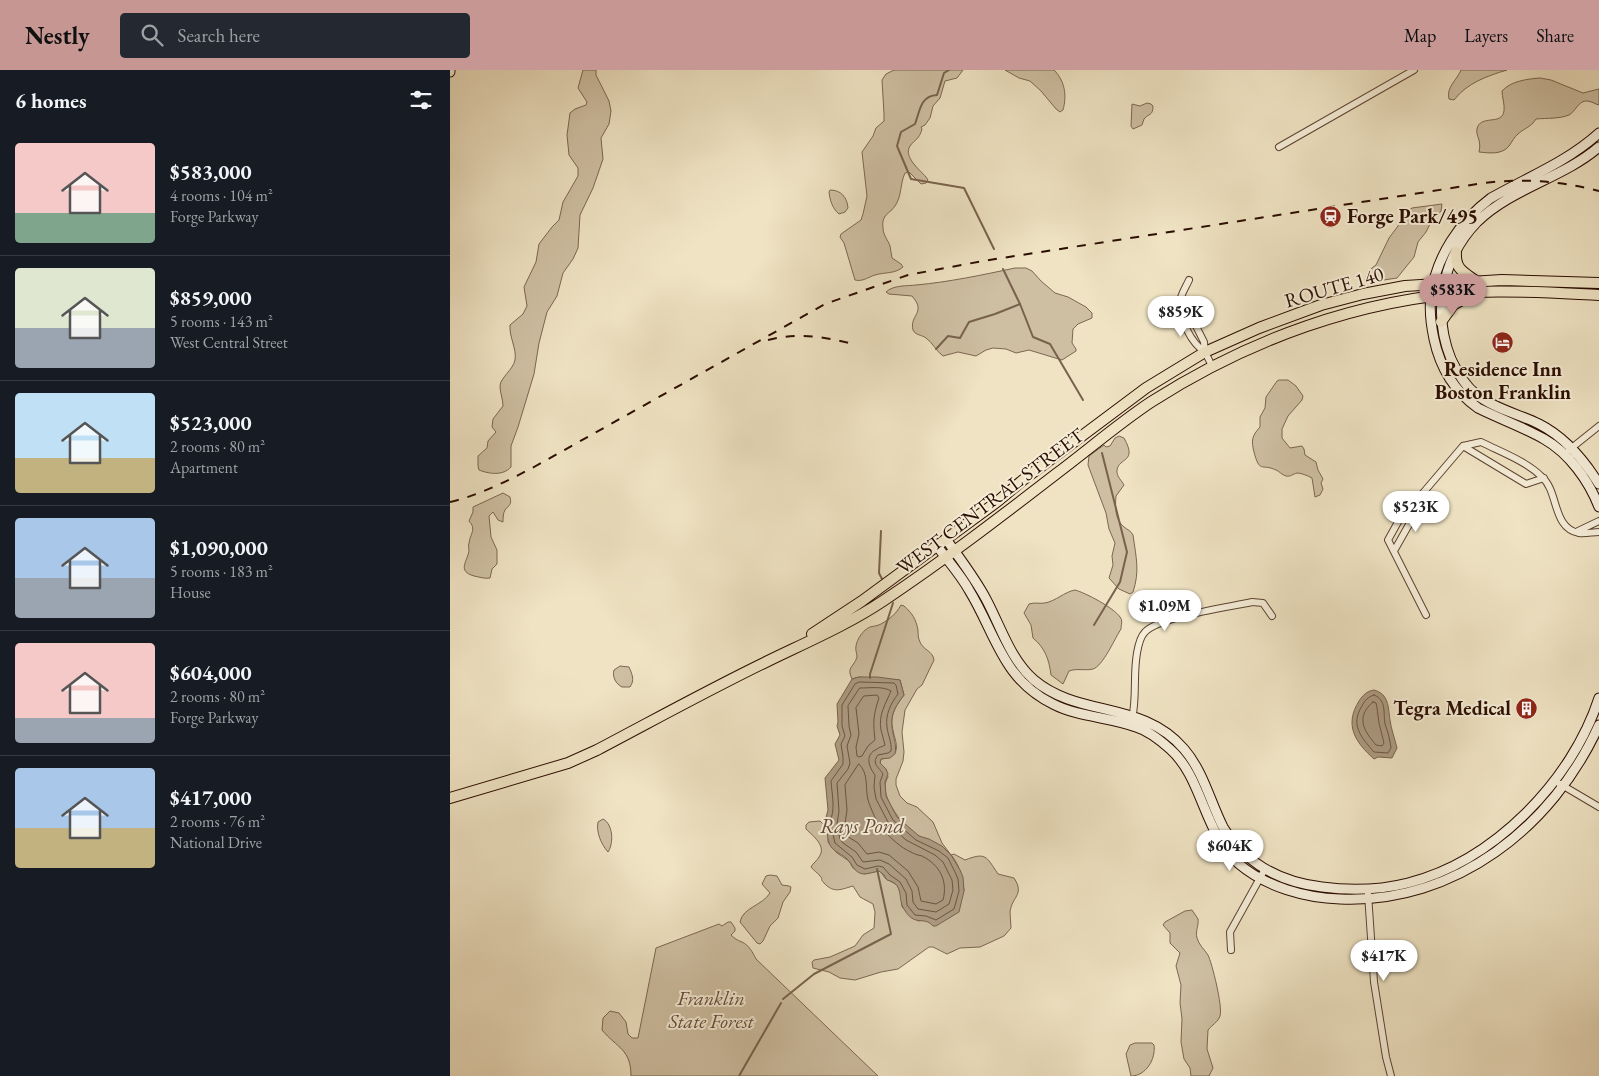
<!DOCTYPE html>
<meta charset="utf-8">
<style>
:root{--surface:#171b24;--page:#242831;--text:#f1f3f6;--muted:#9ea1a6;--line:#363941;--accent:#c59692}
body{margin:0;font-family:"EB Garamond",serif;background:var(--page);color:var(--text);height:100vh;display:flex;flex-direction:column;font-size:19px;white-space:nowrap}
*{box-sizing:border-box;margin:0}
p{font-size:16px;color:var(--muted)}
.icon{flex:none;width:28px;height:28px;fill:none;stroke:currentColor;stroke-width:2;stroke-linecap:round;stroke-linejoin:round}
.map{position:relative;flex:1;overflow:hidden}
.drawer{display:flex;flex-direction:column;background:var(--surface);width:450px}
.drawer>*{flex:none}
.price{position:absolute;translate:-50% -42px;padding:0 11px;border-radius:18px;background:#fff;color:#222;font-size:16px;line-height:32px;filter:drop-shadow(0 1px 2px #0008)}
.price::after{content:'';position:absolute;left:50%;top:30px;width:15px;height:11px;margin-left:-8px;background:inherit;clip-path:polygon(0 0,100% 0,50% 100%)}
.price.selected{background:var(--accent);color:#111}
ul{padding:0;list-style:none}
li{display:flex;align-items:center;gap:15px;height:125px;padding:0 15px}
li+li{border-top:1px solid var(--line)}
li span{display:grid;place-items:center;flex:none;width:140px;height:100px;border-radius:5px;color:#555}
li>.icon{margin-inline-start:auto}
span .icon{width:60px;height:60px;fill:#fffc;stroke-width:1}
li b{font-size:21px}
h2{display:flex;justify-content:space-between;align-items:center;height:60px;padding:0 15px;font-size:21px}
header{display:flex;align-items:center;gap:30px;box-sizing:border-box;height:70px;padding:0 25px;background:var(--accent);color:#111}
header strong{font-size:24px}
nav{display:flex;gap:28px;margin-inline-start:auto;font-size:18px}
.search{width:350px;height:45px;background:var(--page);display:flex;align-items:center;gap:12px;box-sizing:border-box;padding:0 18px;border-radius:5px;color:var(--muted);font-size:19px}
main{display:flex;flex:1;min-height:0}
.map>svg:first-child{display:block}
.green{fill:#cebfa2;stroke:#7c6651}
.water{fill:#ac9a81;stroke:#78624d}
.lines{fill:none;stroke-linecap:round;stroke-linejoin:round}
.shore{stroke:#6c5440;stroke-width:1}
.stream{stroke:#78624d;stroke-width:2}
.street-casing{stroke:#5c4231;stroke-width:8}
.secondary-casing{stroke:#2b0d00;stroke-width:11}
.primary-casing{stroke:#2b0d00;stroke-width:12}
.street{stroke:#f5edd8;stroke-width:6}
.secondary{stroke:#f5edd8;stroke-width:9}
.primary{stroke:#efe3c3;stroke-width:10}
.rail{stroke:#2b0d00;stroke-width:2;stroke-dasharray:9 9;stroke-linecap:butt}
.labels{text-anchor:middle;stroke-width:4;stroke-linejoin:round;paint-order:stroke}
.poi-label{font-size:20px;font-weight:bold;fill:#2b0d00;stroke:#f5edd8;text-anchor:start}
.street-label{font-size:20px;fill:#2b0d00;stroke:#f5edd8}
.park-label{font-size:20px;font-style:italic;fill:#644b39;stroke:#f5edd8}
.water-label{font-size:21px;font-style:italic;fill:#654c3a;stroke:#f5edd8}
</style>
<header>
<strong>Nestly</strong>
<div class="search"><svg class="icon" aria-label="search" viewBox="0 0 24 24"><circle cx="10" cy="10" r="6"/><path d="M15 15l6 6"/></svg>Search here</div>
<nav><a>Map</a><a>Layers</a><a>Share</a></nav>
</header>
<main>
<section class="drawer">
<h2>6 homes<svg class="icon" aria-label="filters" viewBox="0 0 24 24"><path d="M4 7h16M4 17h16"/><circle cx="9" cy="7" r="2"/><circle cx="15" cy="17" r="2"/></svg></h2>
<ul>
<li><span style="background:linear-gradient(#f6c9c9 70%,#7fa58c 0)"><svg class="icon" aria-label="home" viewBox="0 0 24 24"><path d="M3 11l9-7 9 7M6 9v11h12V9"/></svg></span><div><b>$583,000</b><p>4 rooms · 104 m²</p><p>Forge Parkway</p></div></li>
<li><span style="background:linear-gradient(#dfe7d0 60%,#9aa5b1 0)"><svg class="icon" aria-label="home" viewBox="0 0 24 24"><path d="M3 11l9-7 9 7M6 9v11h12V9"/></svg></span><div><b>$859,000</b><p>5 rooms · 143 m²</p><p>West Central Street</p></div></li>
<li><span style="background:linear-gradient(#bfe0f5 65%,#c2b280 0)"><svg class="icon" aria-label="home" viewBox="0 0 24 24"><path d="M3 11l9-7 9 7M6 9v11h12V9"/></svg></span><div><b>$523,000</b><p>2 rooms · 80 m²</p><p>Apartment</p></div></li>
<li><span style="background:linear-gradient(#a9c7e8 60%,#9aa5b1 0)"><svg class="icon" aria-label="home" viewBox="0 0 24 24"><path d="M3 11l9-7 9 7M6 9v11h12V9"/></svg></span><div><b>$1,090,000</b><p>5 rooms · 183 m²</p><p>House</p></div></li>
<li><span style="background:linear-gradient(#f6c9c9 75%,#9aa5b1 0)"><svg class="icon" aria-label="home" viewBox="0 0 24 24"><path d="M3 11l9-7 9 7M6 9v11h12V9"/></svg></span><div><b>$604,000</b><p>2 rooms · 80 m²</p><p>Forge Parkway</p></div></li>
<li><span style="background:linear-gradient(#a9c7e8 60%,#c2b280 0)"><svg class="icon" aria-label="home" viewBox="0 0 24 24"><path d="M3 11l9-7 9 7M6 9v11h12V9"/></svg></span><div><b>$417,000</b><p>2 rooms · 76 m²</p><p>National Drive</p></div></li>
</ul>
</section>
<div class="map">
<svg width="1149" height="1006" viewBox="0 0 1149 1006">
<rect width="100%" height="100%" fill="#efe3c3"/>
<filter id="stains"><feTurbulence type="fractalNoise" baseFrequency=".004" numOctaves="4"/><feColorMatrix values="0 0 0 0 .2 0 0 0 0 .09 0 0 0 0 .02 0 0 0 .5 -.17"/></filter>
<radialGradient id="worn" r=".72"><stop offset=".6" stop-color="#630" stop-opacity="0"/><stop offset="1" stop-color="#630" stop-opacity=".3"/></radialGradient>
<!-- green -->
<path class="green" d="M133,0H146V5L159,31L161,41L159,54L151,68L153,89L143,118L130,145L128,178L123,189L113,203L107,226L97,242L89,273L84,304L68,357L61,376V397C53,406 39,404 29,400L28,396V386L37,378L38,371L46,362L42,357L43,349L53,336C53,329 50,323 50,316C50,308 63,300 65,290C67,279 59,267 60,255L73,244L77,236L74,217L86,192L89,174L102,157L109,150L113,132L128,106V98L119,85L117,65L120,43L125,39L136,35L137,32L128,18Z
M444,0H513L507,8L495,11L490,28L483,36L480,48L475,55L471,57L472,59C469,70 465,69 460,76C453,87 470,100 476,107L478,110L476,113L471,114L459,102L455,103C450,113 452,126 445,136C440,144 431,144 433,158C433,165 438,170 440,176C441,180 441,184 442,188L451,194L453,197C445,204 435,202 425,205C418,207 413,212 405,210L394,173L390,167L391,164L411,150L413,144L417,126L412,82L423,66L426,58L434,51V44L432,10L436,4Z
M555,0H604C615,11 617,26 613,40L610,42L606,39L591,21L580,11L569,8Z
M1011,0H1057C1037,6 1017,13 1004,30L999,29C996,17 1007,10 1011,0Z
M1090,8L1101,10L1133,23L1149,19V35C1145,34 1141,31 1137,31C1129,30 1125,42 1119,45C1109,49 1097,48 1086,49C1080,58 1076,57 1068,64C1064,67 1062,72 1059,76C1052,85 1039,83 1029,82C1030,78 1030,74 1029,70C1028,67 1026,62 1027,59C1030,44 1052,56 1054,41C1055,35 1052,27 1052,21C1061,11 1077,9 1090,8Z
M697,33L701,34L703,36C703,46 699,43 694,49C693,51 693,53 692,55L683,59L681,56L682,34L690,36Z
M380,120C391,120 397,127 398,138L395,142L389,144C382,138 380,130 379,122Z
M992,134L991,141L980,154L976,162L968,172L964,187L947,208L914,213L918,201L926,195L939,168L948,156L952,145L962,138Z
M565,198H576L582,201L591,211L605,223L618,227L636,237L642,243V248L628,254L623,259L622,273L626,279V281L612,290L579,280L566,283L556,279L543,278L536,280L526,286L508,282L493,286C486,281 483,273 476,268C472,265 465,265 463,260C459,245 477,243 462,226L439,224L436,222C443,215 457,216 466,215C499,212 532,205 565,198Z
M829,310H838L846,316L853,326L852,330L838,346L832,359V368L840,378L852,376L854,379L855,385L866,392L868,400L873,409L871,413L873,419L870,425L865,427L862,408C858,406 852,403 847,403C843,404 840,407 836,406C832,405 829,401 826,400C811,393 810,404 804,382C801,370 802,366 810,357V347L815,338L816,327L827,311Z
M669,366L674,368C688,393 669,387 667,400C666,406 672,411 674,415L666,426C665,437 665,450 674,457C678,460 681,461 683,465C686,487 690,501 683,522L680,524L669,519L659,508L663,495L662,486L665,473L659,459L656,443L638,395L639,386L654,375L656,377L660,376L665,368Z
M53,423L60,427C62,435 59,435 55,440C53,443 53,449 53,452L48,450L43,442L39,446L41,467L47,480V494L42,499L40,508C34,509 30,507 24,506C7,501 17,492 19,481C19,478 18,476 19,473C20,464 27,459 19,451L23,442V437Z
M625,520C636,523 664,538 670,547C673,550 671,555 671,559C665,568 653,596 643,599C635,601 627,598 619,601L613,614L601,605C599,589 595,578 583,568L581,555L574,543L579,534C585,532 590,534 595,533C606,531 614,522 625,520Z
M451,535L454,536C462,543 466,549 468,560C468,564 468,568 470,572C473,580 483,581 484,590L472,615L467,619L455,640L452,662L454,682L453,691L446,709V715L450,726L457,733L467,737L483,752L492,773L501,785L504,784L515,790C536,782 536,786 548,804L564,808C575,825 562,826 560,842C560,847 561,853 561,858L554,866L530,877L510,878L497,884L483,877H479L448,899L431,902L405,910L390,908L379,902L363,898L362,892L364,890L380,887L405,876L413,865L424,858L425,842L423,834L410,827L403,816C392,819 384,824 374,813C369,808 374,810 370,806C367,802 364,801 361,797C363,793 367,791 369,787C377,776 363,766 356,759V755L359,752L370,751L374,755L378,761V772L387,783L399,791L403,798L415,804L428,801L431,802L435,808L447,815L451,824L452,837L468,851L475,850L479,852L514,821C513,809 510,796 502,786C494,776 480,771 469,766C455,759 446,745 439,732C435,723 433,715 438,707L436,699L430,693L431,689C459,686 440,666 442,649C443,639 449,632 454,625L450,610L409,607L402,609C396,597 404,597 407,587C407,584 405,579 406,576C407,569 413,560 420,557C424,556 427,556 431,554C440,549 446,544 451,535Z
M170,596L179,597C182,604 185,610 180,617H172C166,614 162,607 164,600Z
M153,749C163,754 164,773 158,782C151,774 146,762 148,752Z
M320,805L327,806L332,815L339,816L341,817L340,822L333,832L328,848L320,856L313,871L310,874L307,873L290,852C293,837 312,836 320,823L312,814L316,806Z
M742,840L748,849C749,856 745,861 747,868C749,875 754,879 758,885C762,893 773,937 770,946C768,952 762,955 758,960L757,979L763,998L759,1006H741L740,998L734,989L731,972L732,949L730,933L731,915L726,896L730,883L720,873V863L713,855L715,852L735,841Z
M278,852H281L285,858V861L281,865C285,869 287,870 292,872C299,875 303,883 306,889L428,1006H181C181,979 167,978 152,960L153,948L160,941L169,943L176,952L178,964L182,968H188L206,878L269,854L272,856Z
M685,973H702L704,975C706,989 696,1006 681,1006L676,984L680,975Z"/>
<!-- water -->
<path class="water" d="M409,607H427L450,610L454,625C447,634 440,644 442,657C443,667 447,674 445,684L440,688L431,689L430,693L436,699L438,704L435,712L436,726L447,747L469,766L479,769L492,776L501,785L510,800L513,807L514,821L509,842L486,856H483C473,845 465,858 454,839C447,829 455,814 437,810L434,805L429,801C424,802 418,804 413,804C403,802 403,794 396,788C390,783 382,781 379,773C377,767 378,761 374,755L378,740L375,708L389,690L385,674L390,665L387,656L388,652L387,634L402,609Z
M924,620C939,624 938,637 940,650C941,659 945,669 947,678L942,688L928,687L924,689C905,672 894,655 909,631C913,625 917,621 924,620Z"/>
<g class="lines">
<!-- shore -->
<path class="shore" d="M410,612L444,613L446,615L448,624C441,633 435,645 437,657C438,666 442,672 441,681L438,683L428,685C421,694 429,697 433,704L430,712L431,727L443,750L466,770L489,781L498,788L505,802L508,809L509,821L504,839L486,850L476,846L465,845L457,835L456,823L450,812L440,805L433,797L428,796L415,799L407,795L402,787L385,773L382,760L379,753C386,741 382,725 381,711L393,694V687L391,674L395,666L392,656V635L405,614Z
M410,618C420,618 433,616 441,621C436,633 428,645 431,660C432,665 434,670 435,675C432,677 429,677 427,679C414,685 419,697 425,705L424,717L426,729L439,754L456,770L485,785L493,792L502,810L503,820L499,834L486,842L468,839L463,832L462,821L456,809L439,794L430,790L413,792L406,782L393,773L390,769L387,754L389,741L387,713L398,699L400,693L397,676L401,665L399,656L398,636Z
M924,625C937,630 933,643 935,654C938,662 940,670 941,678L938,683L924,682C911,667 900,655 912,636C915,630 918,627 924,625Z
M414,626L427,625L429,628C423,645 423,653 425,670L418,676L412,686L409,687L407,686L406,677L409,664L406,638Z
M923,632L926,633L927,638L929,653L934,673L932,676L926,675C914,661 905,647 923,632Z
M409,694C419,704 415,717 418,730C421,739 427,754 434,761C441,768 451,778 461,782C464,784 468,785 472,786C490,795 498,811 493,830L486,834L471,831L468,817L458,801L439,785L429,782L417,784L408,773L397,766L395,754L397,740L395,715Z"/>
<!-- stream -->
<path class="stream" d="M499,0L494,3L487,25C470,26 470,41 465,54L451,62L447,76L461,109L514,118L544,179
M553,199L570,234L583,267L600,274L633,330
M486,279L498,266L510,268L519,252L545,244L570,234
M431,461L429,503L432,509
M644,555L670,512L677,482L652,383
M420,608V604L443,533
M333,929L364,904L441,864L427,799
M289,1006L331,933"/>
<defs>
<path id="street" d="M829,77L964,0
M739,210C736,217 730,225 730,233C730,250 741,273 755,282
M731,238L741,246L754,272L755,282L762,296
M1013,376L1076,414L1094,408
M1119,380L1149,356
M1128,461L1149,451
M944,481L961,451V437
M976,545L938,470L953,443L961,437L1013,376L1031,372C1051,382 1076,391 1092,407C1109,422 1102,458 1129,463C1135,464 1143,462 1149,462
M682,649C687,628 683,605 687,583C688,577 690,567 695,562C708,547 780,537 802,532L813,533L822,546
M1105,711L1149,737
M918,824L924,912L936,987L941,1006
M781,880L780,862L815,799"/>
<path id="secondary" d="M0,2V0
M1149,63C1117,92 1078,107 1041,128C1010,151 985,188 981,227C979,241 981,255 984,269C990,297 1004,321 1028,338C1050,349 1073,357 1094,369C1119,383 1139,411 1149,437
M1149,77C1113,108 1062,118 1027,152C992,188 982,242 1001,289C1007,302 1015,316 1027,325C1045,339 1069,344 1089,354C1115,367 1134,390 1149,414
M496,469C510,489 525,508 536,529C551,557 560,589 584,610C629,648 692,630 734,679C753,701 760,731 773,757C795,793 830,812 872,817C901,821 930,820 958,813C1044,791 1122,711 1149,628
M487,476C498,491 510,504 519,520C546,564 552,609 603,634C628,647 659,647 686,657C699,661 710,670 720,679C753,708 753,762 789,794C816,817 856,828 890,829C1005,834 1103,757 1149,655"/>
<path id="primary" d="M1006,182C1005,199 1013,202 1026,211
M991,252L1003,235L1021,225
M362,564L412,531L548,431L573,410L696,318L755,282L809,258L871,235L913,224L955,216L1052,210L1149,213
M0,728L118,693L147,680C204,650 260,619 318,591C357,572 397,555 433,531C493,491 549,448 606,404C638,380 668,354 701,332C798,270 909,229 1025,222C1066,220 1108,223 1149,225"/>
</defs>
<!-- street casing -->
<use href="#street" class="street-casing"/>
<!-- secondary casing -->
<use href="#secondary" class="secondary-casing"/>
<!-- primary casing -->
<use href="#primary" class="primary-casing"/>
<!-- street -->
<use href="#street" class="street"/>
<!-- secondary -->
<use href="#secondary" class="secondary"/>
<!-- primary -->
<use href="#primary" class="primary"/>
<!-- rail -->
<path class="rail" d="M318,270C345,263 372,266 399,273
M0,432C30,425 57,411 84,397L375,234L458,205L533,191L1034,113C1075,108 1109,111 1149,121"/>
</g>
<!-- icons -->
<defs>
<symbol id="station-disc" viewBox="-11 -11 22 22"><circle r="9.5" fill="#8f2418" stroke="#f5edd8"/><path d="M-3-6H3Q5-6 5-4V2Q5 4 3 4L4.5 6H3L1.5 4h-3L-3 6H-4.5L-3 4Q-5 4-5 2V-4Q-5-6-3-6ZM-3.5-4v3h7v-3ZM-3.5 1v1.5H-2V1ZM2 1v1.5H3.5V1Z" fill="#fff"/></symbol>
<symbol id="hotel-disc" viewBox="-11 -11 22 22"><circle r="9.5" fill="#8f2418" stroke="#f5edd8"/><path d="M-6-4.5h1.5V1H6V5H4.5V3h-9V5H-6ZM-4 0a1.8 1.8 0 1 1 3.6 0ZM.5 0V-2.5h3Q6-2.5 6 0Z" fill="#fff"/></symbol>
<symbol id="building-disc" viewBox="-11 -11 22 22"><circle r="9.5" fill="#8f2418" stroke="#f5edd8"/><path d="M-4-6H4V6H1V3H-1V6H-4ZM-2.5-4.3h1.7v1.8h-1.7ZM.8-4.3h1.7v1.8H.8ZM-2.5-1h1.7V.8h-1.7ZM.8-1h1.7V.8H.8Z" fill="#fff"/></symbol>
</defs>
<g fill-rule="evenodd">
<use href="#station-disc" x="868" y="134" width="25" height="25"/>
<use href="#hotel-disc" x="1040" y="260" width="25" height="25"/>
<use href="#building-disc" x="1064" y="626" width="25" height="25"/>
</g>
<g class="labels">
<!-- poi labels -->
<g class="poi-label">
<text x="897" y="153">Forge Park/495</text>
<text x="1053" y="306" text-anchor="middle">Residence Inn<tspan x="1053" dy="23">Boston Franklin</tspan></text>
<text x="1061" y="645" text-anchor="end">Tegra Medical</text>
</g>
<!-- street labels -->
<g class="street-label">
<text transform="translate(884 217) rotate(-16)" y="7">ROUTE 140</text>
<text transform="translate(540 431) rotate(-37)" y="7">WEST CENTRAL STREET</text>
</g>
<!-- park labels -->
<g class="park-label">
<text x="261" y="935">Franklin<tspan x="261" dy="23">State Forest</tspan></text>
</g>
<!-- water labels -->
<g class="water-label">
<text x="412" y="763">Rays Pond</text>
</g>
</g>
<rect width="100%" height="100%" filter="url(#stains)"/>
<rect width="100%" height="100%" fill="url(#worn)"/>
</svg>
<b class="price selected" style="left:1003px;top:246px">$583K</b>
<b class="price" style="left:731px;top:268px">$859K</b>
<b class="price" style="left:966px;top:463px">$523K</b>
<b class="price" style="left:715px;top:562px">$1.09M</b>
<b class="price" style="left:780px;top:802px">$604K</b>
<b class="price" style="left:934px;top:912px">$417K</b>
</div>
</main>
